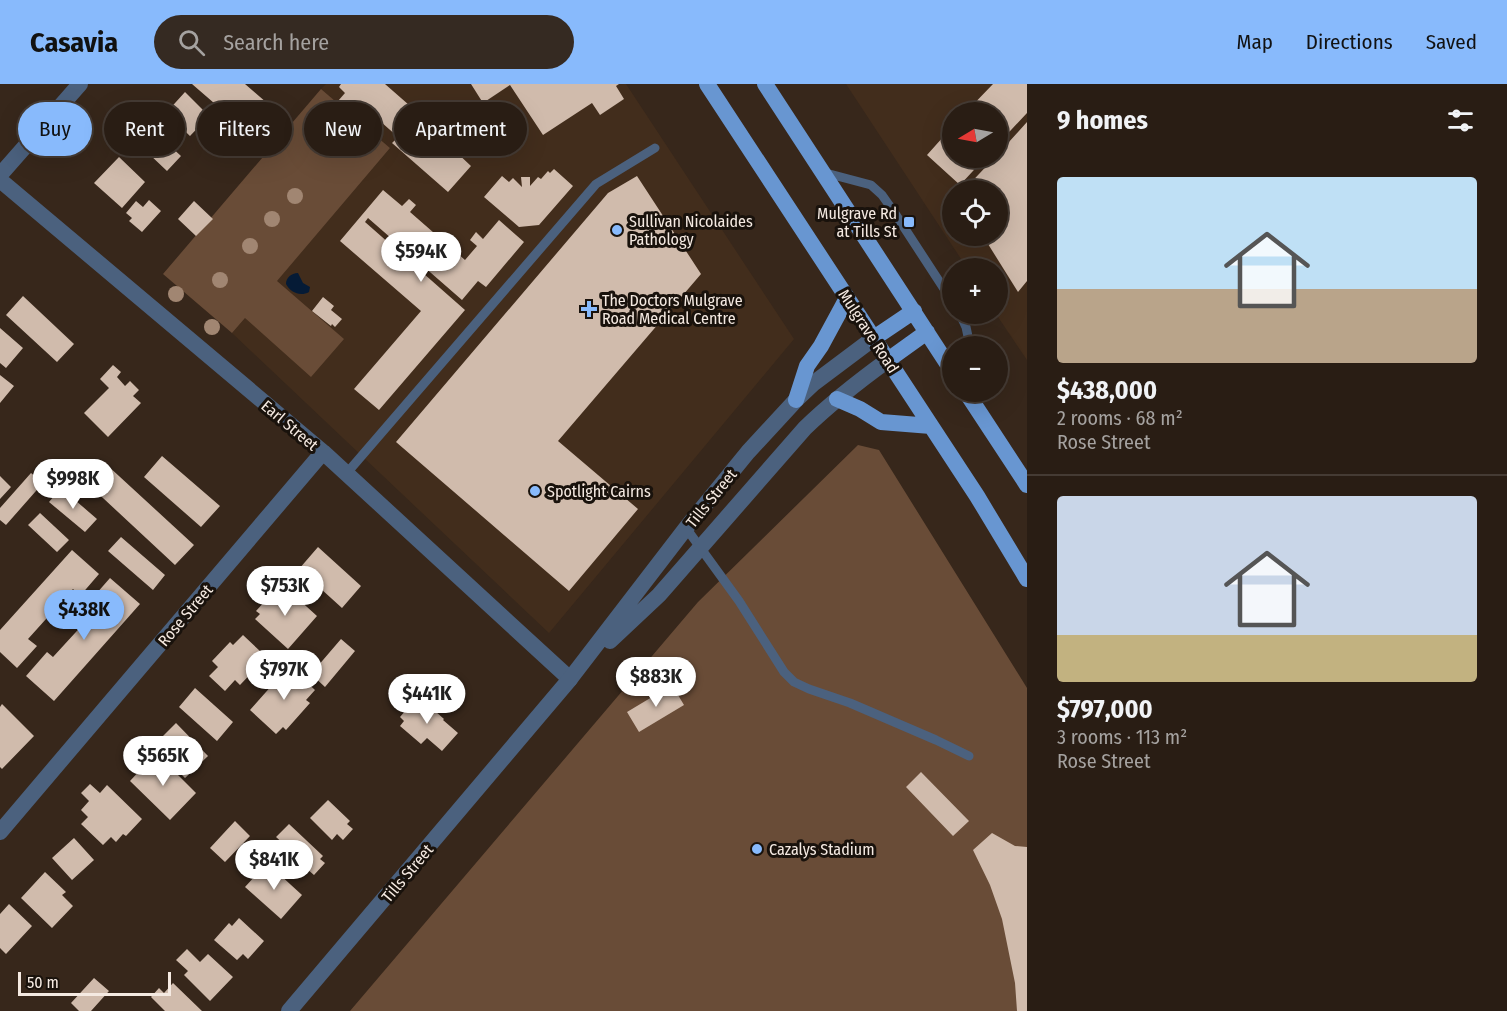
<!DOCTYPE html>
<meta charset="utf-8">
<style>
:root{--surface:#291d14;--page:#352a22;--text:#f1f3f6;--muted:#a5a2a0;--line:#453b34;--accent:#88bafc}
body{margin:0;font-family:"Fira Sans Condensed",sans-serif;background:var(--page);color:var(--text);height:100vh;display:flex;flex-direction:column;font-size:22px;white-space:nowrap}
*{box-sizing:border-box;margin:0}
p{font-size:20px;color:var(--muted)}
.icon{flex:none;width:33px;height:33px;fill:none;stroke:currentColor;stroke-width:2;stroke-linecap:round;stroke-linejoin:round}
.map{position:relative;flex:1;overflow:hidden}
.details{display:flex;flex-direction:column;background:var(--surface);width:480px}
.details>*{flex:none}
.guide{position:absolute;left:18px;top:18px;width:570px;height:54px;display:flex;gap:12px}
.needle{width:39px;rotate:260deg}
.controls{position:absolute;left:942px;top:18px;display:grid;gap:12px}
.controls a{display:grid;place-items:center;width:66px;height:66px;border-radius:50%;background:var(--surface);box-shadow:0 6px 24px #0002,0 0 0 2px var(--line);font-size:30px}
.scale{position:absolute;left:18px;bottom:15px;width:153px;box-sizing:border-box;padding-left:6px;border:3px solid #f5eae2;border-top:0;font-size:16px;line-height:21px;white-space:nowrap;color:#f5eae2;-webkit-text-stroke:4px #19120c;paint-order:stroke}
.price{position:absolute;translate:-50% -51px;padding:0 14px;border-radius:21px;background:#fff;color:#222;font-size:20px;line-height:39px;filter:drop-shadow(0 2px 3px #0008)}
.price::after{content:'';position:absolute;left:50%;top:36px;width:18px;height:14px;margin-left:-9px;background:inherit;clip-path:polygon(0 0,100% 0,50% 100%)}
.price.on{background:var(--accent);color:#111}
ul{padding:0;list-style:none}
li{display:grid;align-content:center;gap:12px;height:318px;padding:0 30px}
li+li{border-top:2px solid var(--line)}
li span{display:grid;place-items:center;height:186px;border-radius:6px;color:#555}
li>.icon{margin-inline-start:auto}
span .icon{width:108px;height:108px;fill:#fffc;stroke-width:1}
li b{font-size:26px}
h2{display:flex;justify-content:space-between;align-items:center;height:72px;padding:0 30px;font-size:26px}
.tag{padding:0 21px;border-radius:27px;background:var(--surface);box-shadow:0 6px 24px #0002,0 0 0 2px var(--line);font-size:21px;line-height:54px}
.tag.on{background:var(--accent);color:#111}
header{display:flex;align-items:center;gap:36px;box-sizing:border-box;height:84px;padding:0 30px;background:var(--accent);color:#111}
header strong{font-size:28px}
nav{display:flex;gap:33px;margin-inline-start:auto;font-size:21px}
.search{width:420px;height:54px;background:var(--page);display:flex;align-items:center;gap:15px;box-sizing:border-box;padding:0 21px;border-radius:33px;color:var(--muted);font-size:22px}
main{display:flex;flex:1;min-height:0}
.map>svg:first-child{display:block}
.built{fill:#422d1c;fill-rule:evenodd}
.green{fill:#694c37}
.water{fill:#051b36}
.building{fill:#d0bbac}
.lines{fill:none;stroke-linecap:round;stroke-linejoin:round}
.service{stroke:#4b617e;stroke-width:9}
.minor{stroke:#4b617e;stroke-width:16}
.tertiary{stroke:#4b617e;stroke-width:16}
.primary{stroke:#6896d1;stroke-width:16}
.tree{fill:#a18672}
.poi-dot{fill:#88bafc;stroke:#19120c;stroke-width:2}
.labels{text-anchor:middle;stroke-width:6;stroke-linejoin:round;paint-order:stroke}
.poi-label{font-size:16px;fill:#f5eae2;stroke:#19120c;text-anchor:start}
.street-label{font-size:16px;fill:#f5eae2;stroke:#19120c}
</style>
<header>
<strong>Casavia</strong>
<div class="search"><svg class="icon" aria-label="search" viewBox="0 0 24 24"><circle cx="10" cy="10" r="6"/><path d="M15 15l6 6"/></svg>Search here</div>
<nav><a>Map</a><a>Directions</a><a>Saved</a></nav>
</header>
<main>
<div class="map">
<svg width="1027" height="927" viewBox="0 0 1027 927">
<rect width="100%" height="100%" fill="#37271b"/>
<!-- built -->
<path class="built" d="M326,0H626L794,255L549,549L232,249L390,64L321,5Z
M846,0H1027V276L996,230H998V184H967ZM952,28H998V74H952ZM952,106H998V152H952Z"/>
<!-- green -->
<path class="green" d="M321,5L390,64L277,197L344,255L311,293L245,234L232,249L163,190Z
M858,361L879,366L1027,604V927H350L698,518Z"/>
<!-- water -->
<path class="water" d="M499,17C510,21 521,33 527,42L526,50C519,53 514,50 507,47C495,43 485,37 488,23L492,19Z
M298,189L303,199L310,203L309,208C300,213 290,208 286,200C286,194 291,189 298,189Z"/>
<!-- building -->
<path class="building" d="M192,0H245L267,19L244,45Z
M341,0H385L425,35L422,38L447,60L452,53L461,60L455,67L471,82L448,108L392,59L398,53L363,22L355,32L338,17L345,9L339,3Z
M471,0H619L616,2L624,15L600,31L592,19L543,51L510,1L483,19Z
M993,0H1027V29L998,60V28H966Z
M185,8L209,32L190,52L166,29Z
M152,28L177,51L168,60L181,72L167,87L130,52Z
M1027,38V197L1018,208L983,152H998V106H964L994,74H998V70Z
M952,43V74H985L960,101L927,71Z
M119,73L145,98L122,124L94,99Z
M554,85L573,102L539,141L519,143L484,113L502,92L509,98L513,94L522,103L521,93H530V102L538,93L541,95L548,87L550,89Z
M637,92L701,190L558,357L638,425L569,507L396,358L608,109Z
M383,106L402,122L409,115L416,121L410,128L465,176L477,162L470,156L476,148L483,155L499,136L524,158L486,203L478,197L462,216L368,134L365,138L465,226L379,326L354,305L421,227L340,157Z
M149,116L161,127L142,148L129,137L132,134L126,129L136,117L143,123Z
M194,117L213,135L196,152L178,135Z
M23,212L74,260L57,278L6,231Z
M323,213L334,222L331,226L342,235L335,243L332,240L331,242L312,227Z
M0,244L23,264L6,284L0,279Z
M113,281L121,288L117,293L125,302L130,297L139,306L133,312L141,319L108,353L84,329L109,304L100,295Z
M0,291L14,302L0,319Z
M162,372L220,422L201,443L144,393Z
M107,381L194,461L175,481L89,401Z
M31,389L43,399L6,441L0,436V424Z
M0,392L11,403L0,415Z
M61,404L97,435L85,448L49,418Z
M40,429L69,456L57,468L28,441Z
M121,453L165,491L153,506L108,467Z
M318,463L361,502L342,524L299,485Z
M72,466L99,490L80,512L73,505L28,555L37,562L17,584L0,568V546Z
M110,494L140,520L54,617L26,592L47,568L53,573L97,525L89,518Z
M286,504L317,532L288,565L255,535L260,530L256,527L276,505L281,510Z
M243,551L261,568L255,575L260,580L240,601L235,596L225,607L209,592L218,583L212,577L230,558L233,561Z
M341,555L355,567L325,603L311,590Z
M289,582L315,606L306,616L310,619L286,646L283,643L276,650L250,626Z
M672,601L684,621L639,648L627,628Z
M195,604L233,638L217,657L179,623Z
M418,612L444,635L443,636L458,649L442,667L427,654L421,660L400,642L404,637L400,633Z
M2,620L34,652L2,685L0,683V623Z
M176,639L208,672L185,694L153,662Z
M156,669L196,709L170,736L130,697Z
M921,688L969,737L953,752L906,703Z
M90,700L100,709L107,701L142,735L126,752L123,750L116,758L111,753L103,761L81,740L88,733L81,726L89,717L81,709Z
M328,716L350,737L347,740L353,745L343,756L337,750L332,756L310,734Z
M235,737L250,752L225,778L210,764Z
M289,740L323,772L320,775L325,779L314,791L307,785L304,789L280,766L285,761L276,753Z
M992,749L1015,762L1027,763V927H1017L1015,899L1002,835L990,801L973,766Z
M74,754L94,776L72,796L52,774Z
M267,779L302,811L281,835L245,803Z
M45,788L66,808L62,811L73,822L52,844L21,814Z
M9,820L32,842L6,870L0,864V830Z
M239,834L264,857L248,875L243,870L237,876L214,856L229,839L232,842Z
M187,865L200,878L208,870L233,893L210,917L184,891L188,887L176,876Z
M94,894L109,907L91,927H79L71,919Z
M173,899L202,927H165L151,913L159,904L164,909Z"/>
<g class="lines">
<!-- service -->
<path class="service" d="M822,88L871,101L882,111L894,128L952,217
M960,230L966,243L970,262
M346,390L596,100L655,64
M686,444L739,517L784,588L794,598L809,605L850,619L936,656L969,672"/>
<!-- minor -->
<path class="minor" d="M0,91L80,0
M0,96L323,368L570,595
M0,748L323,368"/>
<!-- tertiary -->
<path class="tertiary" d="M610,557L659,511L805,344C831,319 859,297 888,276
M289,927L570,595L686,444L748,368L796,316L814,299L874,254"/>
<!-- primary -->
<path class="primary" d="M707,0L977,412L1027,495
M765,0L952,287
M874,254L914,227
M888,276L927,248
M966,308L1027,401
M837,315L860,325L881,338L931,342
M796,316L807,282L821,262L847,214"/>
</g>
<!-- trees -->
<g class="tree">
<circle cx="295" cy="112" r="8"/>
<circle cx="272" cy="135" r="8"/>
<circle cx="250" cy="162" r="8"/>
<circle cx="220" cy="196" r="8"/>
<circle cx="176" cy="210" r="8"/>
<circle cx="212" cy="243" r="8"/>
</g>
<!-- markers -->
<g class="poi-dot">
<rect x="903" y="132" width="12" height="12" rx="3"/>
<circle cx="617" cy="146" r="6"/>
<path d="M586 216h6v6h6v6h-6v6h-6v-6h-6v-6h6z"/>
<circle cx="535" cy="407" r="6"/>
<circle cx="757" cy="765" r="6"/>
</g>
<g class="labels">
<!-- poi labels -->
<g class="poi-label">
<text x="897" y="135" text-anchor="end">Mulgrave Rd<tspan x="897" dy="18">at Tills St</tspan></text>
<text x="629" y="143">Sullivan Nicolaides<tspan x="629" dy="18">Pathology</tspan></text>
<text x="602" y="222">The Doctors Mulgrave<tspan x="602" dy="18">Road Medical Centre</tspan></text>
<text x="547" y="413">Spotlight Cairns</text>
<text x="769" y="771">Cazalys Stadium</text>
</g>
<!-- street labels -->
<g class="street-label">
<text transform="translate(869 247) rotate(57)" y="6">Mulgrave Road</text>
<text transform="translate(290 341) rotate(40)" y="6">Earl Street</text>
<text transform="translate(711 414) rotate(-51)" y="6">Tills Street</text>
<text transform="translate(185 531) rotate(-50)" y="6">Rose Street</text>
<text transform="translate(407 789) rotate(-50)" y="6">Tills Street</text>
</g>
</g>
</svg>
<div class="controls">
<a><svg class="needle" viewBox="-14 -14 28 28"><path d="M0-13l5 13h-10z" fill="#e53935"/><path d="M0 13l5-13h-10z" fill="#a5a2a0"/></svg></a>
<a><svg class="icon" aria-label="locate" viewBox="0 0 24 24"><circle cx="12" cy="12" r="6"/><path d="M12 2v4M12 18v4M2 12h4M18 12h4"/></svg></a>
<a>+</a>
<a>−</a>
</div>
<div class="scale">50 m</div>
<b class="price" style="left:421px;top:199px">$594K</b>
<b class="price" style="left:73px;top:426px">$998K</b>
<b class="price" style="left:285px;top:533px">$753K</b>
<b class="price on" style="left:84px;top:557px">$438K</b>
<b class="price" style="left:284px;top:617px">$797K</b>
<b class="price" style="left:656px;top:624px">$883K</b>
<b class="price" style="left:427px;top:641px">$441K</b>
<b class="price" style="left:163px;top:703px">$565K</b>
<b class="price" style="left:274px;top:807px">$841K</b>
<div class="guide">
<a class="tag on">Buy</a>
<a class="tag">Rent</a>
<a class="tag">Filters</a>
<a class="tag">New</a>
<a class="tag">Apartment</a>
</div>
</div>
<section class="details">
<h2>9 homes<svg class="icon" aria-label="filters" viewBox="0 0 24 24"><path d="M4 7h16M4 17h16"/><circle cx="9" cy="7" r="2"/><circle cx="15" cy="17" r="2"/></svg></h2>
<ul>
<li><span style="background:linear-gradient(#bfe0f5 60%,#b9a48a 0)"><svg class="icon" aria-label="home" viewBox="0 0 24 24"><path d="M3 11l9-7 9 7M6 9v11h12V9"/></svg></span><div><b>$438,000</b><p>2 rooms · 68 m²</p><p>Rose Street</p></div></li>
<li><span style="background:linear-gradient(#c9d6e8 75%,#c2b280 0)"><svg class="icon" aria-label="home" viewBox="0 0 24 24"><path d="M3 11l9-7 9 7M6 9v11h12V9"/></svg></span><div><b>$797,000</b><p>3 rooms · 113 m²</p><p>Rose Street</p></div></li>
</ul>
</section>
</main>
